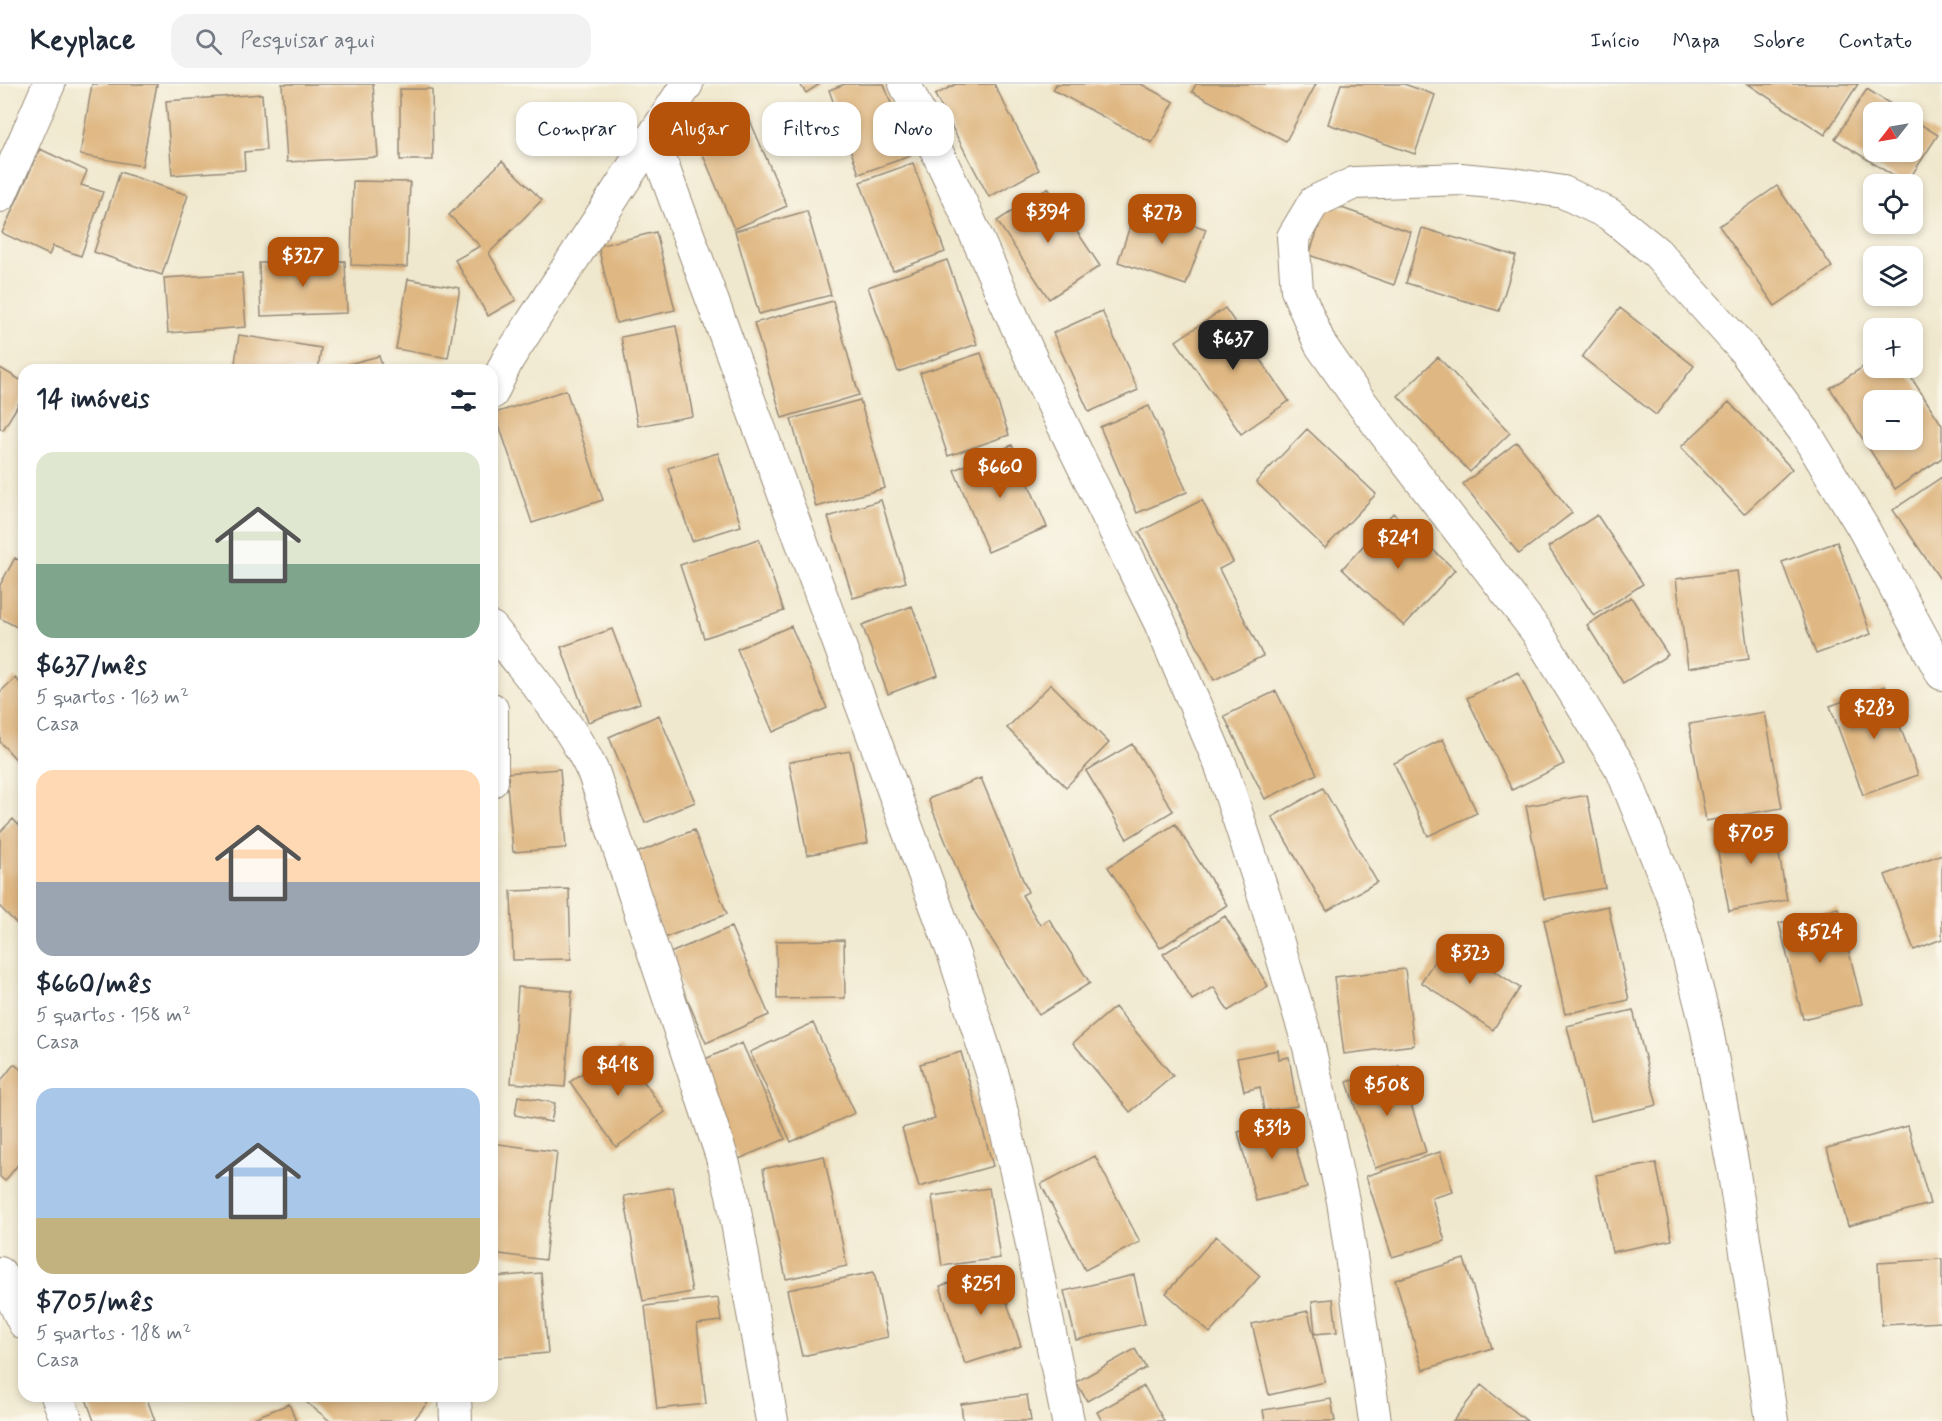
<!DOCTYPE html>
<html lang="pt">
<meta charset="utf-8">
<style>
:root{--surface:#fff;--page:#f2f2f3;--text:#1f2937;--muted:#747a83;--line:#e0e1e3;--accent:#b45309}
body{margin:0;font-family:Mynerve,sans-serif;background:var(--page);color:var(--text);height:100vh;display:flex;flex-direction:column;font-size:22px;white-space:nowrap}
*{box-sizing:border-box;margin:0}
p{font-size:20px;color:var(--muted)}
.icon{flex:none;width:33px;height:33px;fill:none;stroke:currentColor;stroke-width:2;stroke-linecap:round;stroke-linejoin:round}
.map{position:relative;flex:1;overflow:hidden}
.sheet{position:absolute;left:18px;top:280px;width:480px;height:1038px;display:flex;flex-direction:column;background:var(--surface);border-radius:18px;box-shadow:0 3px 9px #0003}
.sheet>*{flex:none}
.banner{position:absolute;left:516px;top:18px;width:570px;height:54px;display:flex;gap:12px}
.needle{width:39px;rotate:239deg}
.buttons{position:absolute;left:1863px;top:18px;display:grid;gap:12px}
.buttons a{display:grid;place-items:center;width:60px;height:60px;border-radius:12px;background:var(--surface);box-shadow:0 3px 9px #0003;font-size:30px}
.price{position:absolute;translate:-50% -51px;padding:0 14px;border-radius:12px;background:var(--accent);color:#fff;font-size:20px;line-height:39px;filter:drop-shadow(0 2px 3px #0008)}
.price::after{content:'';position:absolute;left:50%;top:36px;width:18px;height:14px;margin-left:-9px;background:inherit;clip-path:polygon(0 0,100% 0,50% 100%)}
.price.on{background:#222;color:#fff}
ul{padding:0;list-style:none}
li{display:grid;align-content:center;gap:12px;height:318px;padding:0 18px}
li span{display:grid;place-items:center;height:186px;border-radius:18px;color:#555}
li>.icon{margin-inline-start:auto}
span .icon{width:108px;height:108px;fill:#fffc;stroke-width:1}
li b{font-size:26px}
h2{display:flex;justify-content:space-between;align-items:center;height:72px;padding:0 18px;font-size:26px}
.pill{padding:0 21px;border-radius:18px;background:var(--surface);box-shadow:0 3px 9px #0003;font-size:21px;line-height:54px}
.pill.on{background:var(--accent);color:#fff}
header{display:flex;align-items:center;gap:36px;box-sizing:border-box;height:84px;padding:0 30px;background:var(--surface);border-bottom:2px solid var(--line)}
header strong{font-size:28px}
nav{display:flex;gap:33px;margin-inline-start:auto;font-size:21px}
.search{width:420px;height:54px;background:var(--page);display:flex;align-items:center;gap:15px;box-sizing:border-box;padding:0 21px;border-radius:18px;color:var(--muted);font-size:22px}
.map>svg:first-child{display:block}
.building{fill:#dfb782;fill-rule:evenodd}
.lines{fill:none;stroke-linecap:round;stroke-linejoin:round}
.minor-casing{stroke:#968976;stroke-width:34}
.minor{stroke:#fff;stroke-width:32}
</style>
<header>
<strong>Keyplace</strong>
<div class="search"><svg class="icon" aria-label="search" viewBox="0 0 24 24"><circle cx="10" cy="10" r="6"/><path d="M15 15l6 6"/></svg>Pesquisar aqui</div>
<nav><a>Início</a><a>Mapa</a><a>Sobre</a><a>Contato</a></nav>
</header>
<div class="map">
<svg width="1942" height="1337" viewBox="0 0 1942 1337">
<rect width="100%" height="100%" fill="#fbf7ec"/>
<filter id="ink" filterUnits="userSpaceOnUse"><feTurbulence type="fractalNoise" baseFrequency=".0167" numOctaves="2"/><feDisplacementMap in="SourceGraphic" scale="12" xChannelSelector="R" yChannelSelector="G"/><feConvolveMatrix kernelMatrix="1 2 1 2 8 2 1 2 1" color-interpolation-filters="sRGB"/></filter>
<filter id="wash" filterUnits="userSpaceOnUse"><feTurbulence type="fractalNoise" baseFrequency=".008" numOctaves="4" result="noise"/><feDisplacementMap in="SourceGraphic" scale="24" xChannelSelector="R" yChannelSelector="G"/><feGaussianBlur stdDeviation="1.35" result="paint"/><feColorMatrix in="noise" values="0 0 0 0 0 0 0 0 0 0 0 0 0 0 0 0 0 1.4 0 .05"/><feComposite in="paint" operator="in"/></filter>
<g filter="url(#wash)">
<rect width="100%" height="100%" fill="#f0e8ce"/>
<g id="blocks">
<!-- building -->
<path class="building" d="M92,0H157L142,82L80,71Z
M282,0H373L378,73L287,78Z
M800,0H820L806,9Z
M845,0H884L910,72L859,90L829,6Z
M956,0H994L1039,86L989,113L935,11Z
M1056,0H1141L1174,18L1152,59L1053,6Z
M1196,0H1316L1286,57L1192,8Z
M1341,0H1404L1435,11L1415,70L1328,40Z
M1748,0H1858L1825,51Z
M400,5H432L433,76H400Z
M1867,5L1903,28H1874V68H1912V35L1938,51L1906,100L1835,55Z
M262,10L266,66L244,68L245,86L172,91L166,17Z
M748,32L787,122L734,145L696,54Z
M40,65L87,87L81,101L103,108L81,172L53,162L49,171L2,149Z
M502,77L542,116L489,169L516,216L488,232L455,176L480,162L449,131Z
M913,79L945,168L893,187L860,98Z
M120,88L188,111L162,191L94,168Z
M353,97L410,98L407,183L351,181Z
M1777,102L1832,183L1775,222L1719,142Z
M1048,104L1100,182L1049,215L997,137Z
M1327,119L1411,148L1394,201L1309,171Z
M1137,121L1206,145L1186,201L1118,178Z
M807,127L831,211L759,230L735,147Z
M1422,144L1516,172L1499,227L1406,199Z
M656,148L675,226L616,239L598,162Z
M947,176L977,260L898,288L868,203Z
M345,177L347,229L261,232L259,179Z
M242,189L246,243L168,249L164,194Z
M408,195L460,204L448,274L396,265Z
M833,217L859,311L782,334L754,239Z
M1225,224L1289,317L1241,350L1176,257Z
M1620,224L1694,282L1656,331L1582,273Z
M1102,227L1138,306L1089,328L1053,249Z
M676,242L693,332L638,342L621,253Z
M239,251L321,264L318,286H234Z
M981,269L1009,351L948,372L920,289Z
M379,272L383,286H326Z
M1438,273L1510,349L1470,388L1398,312Z
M1874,276V284H1905L1942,341V374L1895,405L1830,304ZM1874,316H1912V356H1874Z
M0,284L24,298V311L3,346L0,344Z
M566,306L603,416L532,439L495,329Z
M860,316L885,404L816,423L791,335Z
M1729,318L1792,385L1744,430L1681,363Z
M1149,322L1187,408L1137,429L1100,343Z
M1307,345L1376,410L1325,464L1256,398Z
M1517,358L1572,429L1519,470L1463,400Z
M1012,361L1047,443L988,468L954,386Z
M718,369L741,442L692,457L668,384Z
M1942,393V498L1893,426Z
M881,416L906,498L853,514L828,433Z
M1202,416L1233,478L1219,485L1263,572L1214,596L1139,448Z
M1393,429L1455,486L1404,542L1342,485Z
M1597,431L1643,500L1594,532L1548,463Z
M759,455L784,527L704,554L680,481Z
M1837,458L1871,550L1816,570L1782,478Z
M15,474L24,479V547L0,534V501Z
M1737,487L1749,575L1688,584L1676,495Z
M1631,513L1668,571L1623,599L1587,541Z
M912,522L938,591L888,610L862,541Z
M791,542L827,624L773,648L737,565Z
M612,545L640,619L588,638L561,563Z
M1518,588L1564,680L1512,706L1467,614Z
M15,594L24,603V684L0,658V608Z
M1051,600L1109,659L1066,703L1007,644Z
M1885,602L1918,691L1863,711L1830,622Z
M1276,607L1317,690L1265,715L1224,632Z
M1765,628L1782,724L1706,737L1689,640Z
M659,631L695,718L645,739L609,653Z
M1443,655L1477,729L1428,752L1394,679Z
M1132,660L1173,727L1127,755L1086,687Z
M850,667L868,759L807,771L789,678Z
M560,685L566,764L513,768L506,689Z
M981,694L1028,808L1022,811L1040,841L1049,835L1090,899L1039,931L975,829L928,715Z
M1323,704L1377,798L1327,827L1272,733Z
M1587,711L1605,804L1544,815L1526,722Z
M13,735L24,747V847L0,823V748Z
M1773,736L1787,816L1729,827L1714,747Z
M1175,740L1227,821L1160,864L1108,783Z
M694,746L727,830L664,854L632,771Z
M1942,770V855L1914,866L1885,791Z
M569,805L571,875L513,876L511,807Z
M1608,822L1629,916L1565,930L1544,836Z
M1838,824L1862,920L1803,935L1779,839Z
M1225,832L1268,902L1228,927L1214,903L1192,916L1163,870Z
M731,843L769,931L706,959L668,870Z
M844,856L845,914L777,915L776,857Z
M1448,856L1520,904L1493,946L1421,898Z
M1405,885L1414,961L1344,970L1334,893Z
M518,903L572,907L565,1003L511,999Z
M1115,923L1173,992L1130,1028L1073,959Z
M1633,926L1657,1021L1590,1037L1567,942Z
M813,939L855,1029L791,1058L750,968Z
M742,959L785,1055L739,1075L696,979Z
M620,963L665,1028L616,1063L570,998Z
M1278,966L1279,975L1289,973L1297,1022L1264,1027L1260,1003L1244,1007L1237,974Z
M961,968L993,1082L919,1103L902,1044L935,1035L920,980Z
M14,980L24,988V1073L5,1097L0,1093V998Z
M1399,982L1426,1068L1375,1084L1347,998Z
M518,1012L555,1019L551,1038L515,1031Z
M1288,1035L1307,1104L1256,1117L1238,1048Z
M1908,1042L1930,1120L1848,1142L1827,1064Z
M492,1059L557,1068L545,1176L492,1169Z
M1440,1068L1453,1108L1432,1114L1445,1157L1392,1173L1366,1092Z
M824,1072L847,1182L786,1195L763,1085Z
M1095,1072L1140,1158L1085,1186L1041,1100Z
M1656,1079L1672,1156L1612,1168L1596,1091Z
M673,1103L692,1208L643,1217L624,1112Z
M989,1104L1000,1174L942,1182L932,1112Z
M1216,1152L1260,1192L1210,1249L1166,1209Z
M1464,1175L1492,1264L1423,1286L1395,1196Z
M1942,1175V1238L1882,1241L1878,1179Z
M996,1184L1021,1262L965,1280L940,1202Z
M874,1188L888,1253L802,1272L787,1206Z
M541,1189L548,1269L492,1274V1193Z
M1134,1191L1145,1240L1076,1256L1064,1207Z
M718,1214L721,1237L697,1240L706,1320L657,1325L645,1222Z
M1333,1215L1337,1248L1315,1250L1312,1217Z
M1308,1227L1325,1298L1269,1311L1252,1240Z
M1135,1265L1146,1284L1087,1317L1076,1298Z
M1481,1301L1527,1337H1453Z
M1144,1302L1164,1337H1102L1097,1328Z
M1027,1311L1031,1337H963L961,1320Z
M85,1312H146L155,1337H94Z
M311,1312H433L413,1337H330L306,1318Z
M1331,1315L1335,1337H1265L1263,1326Z
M289,1320L296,1337H246Z"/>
</g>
</g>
<g filter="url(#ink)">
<use href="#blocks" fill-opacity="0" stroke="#968976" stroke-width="1.5"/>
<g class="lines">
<defs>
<path id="minor" d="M905,0L966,129L1040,294L1160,539L1221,682L1265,815L1309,963L1343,1117L1375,1337
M652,53L954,871L994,995L1023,1117L1068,1337
M0,112L49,0
M492,309L508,275L687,0
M492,544C529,591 569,636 594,690L721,1070L732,1110L772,1337
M492,625V697
M0,1189L24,1239
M57,1312L67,1337
M455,1312L456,1337
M1772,1337L1733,1083L1706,941L1675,819L1622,686L1537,548L1357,313L1320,260L1297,206L1293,153L1314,118L1354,99L1460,95L1513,100L1563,108L1609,130L1657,169L1743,265L1805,348L1862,442L1942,590"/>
</defs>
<!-- minor casing -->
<use href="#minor" class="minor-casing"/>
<!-- minor -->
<use href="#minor" class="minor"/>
</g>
</g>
</svg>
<div class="buttons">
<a><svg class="needle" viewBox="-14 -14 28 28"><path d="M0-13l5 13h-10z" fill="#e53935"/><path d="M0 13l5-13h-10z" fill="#747a83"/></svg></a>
<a><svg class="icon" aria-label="locate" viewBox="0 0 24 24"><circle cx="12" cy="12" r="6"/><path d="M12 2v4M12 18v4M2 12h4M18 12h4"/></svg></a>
<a><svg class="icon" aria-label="layers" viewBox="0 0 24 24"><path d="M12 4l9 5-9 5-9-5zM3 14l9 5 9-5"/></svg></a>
<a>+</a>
<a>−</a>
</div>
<b class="price" style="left:1048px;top:160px">$394</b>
<b class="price" style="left:1162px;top:161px">$273</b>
<b class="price" style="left:303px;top:204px">$327</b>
<b class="price on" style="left:1233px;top:287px">$637</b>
<b class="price" style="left:1000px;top:415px">$660</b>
<b class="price" style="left:1398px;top:486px">$241</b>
<b class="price" style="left:1874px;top:656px">$283</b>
<b class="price" style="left:1751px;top:781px">$705</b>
<b class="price" style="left:1820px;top:880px">$524</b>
<b class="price" style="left:1470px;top:901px">$323</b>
<b class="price" style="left:618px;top:1013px">$418</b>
<b class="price" style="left:1387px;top:1033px">$508</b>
<b class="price" style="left:1272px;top:1076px">$313</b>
<b class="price" style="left:981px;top:1232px">$251</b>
<div class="banner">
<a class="pill">Comprar</a>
<a class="pill on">Alugar</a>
<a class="pill">Filtros</a>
<a class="pill">Novo</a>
</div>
<section class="sheet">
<h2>14 imóveis<svg class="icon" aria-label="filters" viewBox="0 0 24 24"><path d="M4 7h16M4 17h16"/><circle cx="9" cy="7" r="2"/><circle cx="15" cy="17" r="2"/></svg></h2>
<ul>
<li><span style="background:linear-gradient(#dfe7d0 60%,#7fa58c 0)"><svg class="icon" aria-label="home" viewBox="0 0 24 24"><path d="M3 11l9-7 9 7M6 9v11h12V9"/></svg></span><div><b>$637/mês</b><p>5 quartos · 163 m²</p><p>Casa</p></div></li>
<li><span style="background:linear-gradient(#ffd9b3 60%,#9aa5b1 0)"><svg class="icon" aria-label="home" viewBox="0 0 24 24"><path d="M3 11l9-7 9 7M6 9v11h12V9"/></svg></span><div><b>$660/mês</b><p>5 quartos · 158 m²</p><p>Casa</p></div></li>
<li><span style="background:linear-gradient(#a9c7e8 70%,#c2b280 0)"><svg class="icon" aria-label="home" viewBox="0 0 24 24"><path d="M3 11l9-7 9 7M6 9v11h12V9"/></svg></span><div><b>$705/mês</b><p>5 quartos · 188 m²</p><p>Casa</p></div></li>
</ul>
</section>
</div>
